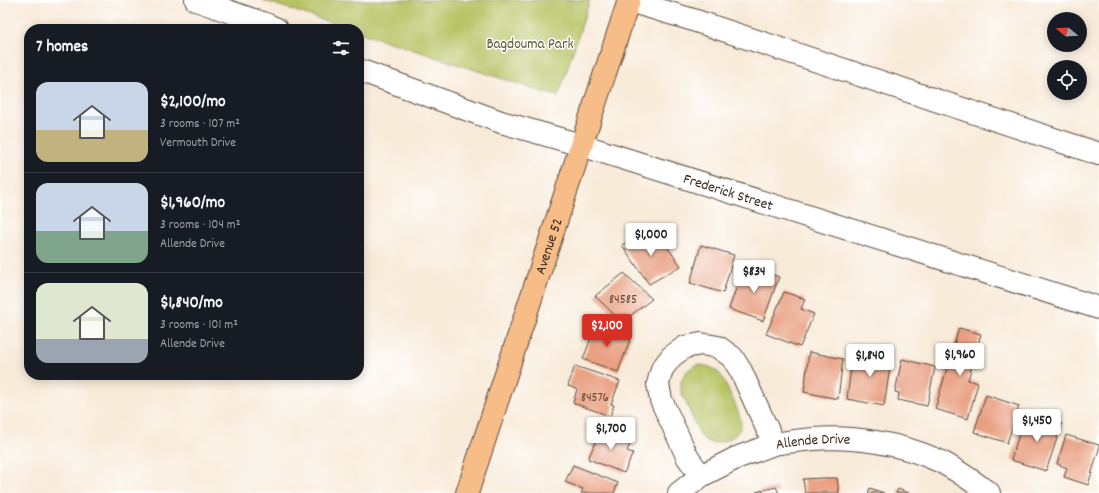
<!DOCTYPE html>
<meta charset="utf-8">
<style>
:root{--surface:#171b24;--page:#242831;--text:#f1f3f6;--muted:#9ea1a6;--line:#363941;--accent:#d93025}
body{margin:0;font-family:Dekko,sans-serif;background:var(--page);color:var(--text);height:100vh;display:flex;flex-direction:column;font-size:15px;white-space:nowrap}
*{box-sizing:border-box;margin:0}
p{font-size:13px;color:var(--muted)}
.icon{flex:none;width:22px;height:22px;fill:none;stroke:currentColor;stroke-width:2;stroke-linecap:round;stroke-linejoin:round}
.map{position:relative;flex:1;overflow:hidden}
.panel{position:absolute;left:24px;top:24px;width:340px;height:356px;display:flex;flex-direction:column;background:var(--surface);border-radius:16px;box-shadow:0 2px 10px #0003}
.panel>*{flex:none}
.needle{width:26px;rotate:288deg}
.controls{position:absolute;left:1047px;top:12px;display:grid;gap:8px}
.controls a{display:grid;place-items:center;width:40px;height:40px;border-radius:50%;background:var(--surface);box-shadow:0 2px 10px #0003;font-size:20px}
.price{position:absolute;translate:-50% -34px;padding:0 9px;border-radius:4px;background:#fff;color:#222;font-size:13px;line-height:26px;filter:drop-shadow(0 1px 2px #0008)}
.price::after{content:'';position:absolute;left:50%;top:24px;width:12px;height:9px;margin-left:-6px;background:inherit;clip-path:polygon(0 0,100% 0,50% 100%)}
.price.selected{background:var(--accent);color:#fff}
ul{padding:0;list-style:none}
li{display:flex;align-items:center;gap:12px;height:100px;padding:0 12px}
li+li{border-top:1px solid var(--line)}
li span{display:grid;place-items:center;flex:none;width:112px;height:80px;border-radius:12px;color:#555}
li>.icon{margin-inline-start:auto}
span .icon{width:48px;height:48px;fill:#fffc;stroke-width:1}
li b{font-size:17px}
h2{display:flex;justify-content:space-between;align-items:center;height:48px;padding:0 12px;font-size:17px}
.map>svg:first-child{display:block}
.green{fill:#b7c364;stroke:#797641}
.building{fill:#e9a082}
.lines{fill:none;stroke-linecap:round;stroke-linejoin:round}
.minor-casing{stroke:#57473a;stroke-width:24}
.major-casing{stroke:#57473a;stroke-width:24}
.minor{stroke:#fff;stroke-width:22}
.major{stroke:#f7bd88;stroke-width:22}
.labels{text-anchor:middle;stroke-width:3;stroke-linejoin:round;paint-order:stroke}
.number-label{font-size:13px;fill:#664837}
.park-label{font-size:15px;fill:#605833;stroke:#fff}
.street-label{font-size:15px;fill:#3b2a1e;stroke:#fff}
</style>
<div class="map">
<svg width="1099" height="493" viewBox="0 0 1099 493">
<rect width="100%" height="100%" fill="#fff"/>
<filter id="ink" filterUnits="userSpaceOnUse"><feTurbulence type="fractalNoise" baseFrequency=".025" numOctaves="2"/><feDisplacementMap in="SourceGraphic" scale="8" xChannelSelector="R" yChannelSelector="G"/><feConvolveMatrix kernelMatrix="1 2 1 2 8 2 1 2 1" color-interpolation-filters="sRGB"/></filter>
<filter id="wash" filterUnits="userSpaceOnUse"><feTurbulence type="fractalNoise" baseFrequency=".012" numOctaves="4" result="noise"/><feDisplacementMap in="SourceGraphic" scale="16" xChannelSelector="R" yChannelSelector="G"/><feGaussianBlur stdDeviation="0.9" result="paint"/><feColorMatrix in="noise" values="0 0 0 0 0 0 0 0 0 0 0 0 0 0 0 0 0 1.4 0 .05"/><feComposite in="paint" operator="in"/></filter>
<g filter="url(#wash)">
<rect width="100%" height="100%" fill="#f8ead8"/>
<!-- green -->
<path class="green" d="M262,0H590L558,97L359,32V29H350Z
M697,365C708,365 716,368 722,377C727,388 741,413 741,424C740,436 721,446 709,442C705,441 703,438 700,435L681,391C680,377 684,371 697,365Z"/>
<g id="blocks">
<!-- building -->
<path class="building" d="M645,233L650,240L659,236L681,266L649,284L622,245Z
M701,245L734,255L723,293L690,283Z
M755,268L779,277L763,321L729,309L741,274L751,278Z
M624,273L652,299L622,322L595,296Z
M784,292L805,299L801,309L814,314L800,347L766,334Z
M596,325L631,337L618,372L583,359Z
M959,328L981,334L968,380L978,383L968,419L935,409Z
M863,350L892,355L884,406L847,399L852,360L861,362Z
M809,352L843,359L838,399L804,392Z
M902,359L935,367L927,406L898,400L899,393L895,392Z
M575,366L620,381L611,404L614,405L610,416L573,403L577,389L568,386Z
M986,395L1019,406L1007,443L974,432Z
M1036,415L1062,424L1046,471L1011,460L1023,422L1032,425Z
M601,429L631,442L627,451L633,453L624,473L588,459Z
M1066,435L1099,445V449L1088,485L1064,477L1067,468L1057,464Z
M573,465L618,483L614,493H581L583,489L565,482Z
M824,478H837L839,493H805L803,479Z
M776,487L779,493H756V492Z
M870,488L884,493H868Z
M898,489L909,493H896Z"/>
</g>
</g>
<g filter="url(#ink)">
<use href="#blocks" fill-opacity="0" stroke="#57473a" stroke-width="1"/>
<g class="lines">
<defs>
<g id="minor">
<path d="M196,0L268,25L277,29"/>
<path d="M629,1L690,19L1099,154"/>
<path id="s1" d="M359,70L501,122L581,145L1099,308"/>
<path id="s2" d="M701,476L688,458L661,400L658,384L662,369L672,356L685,347L701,344L718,347L732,357L741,371L774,444C787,442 800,440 814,439C854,436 899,443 937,460C955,468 972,481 989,493"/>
<path d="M679,493L701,476L736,458L774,444"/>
</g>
<g id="major">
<path id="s3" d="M467,493L629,0"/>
</g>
</defs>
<!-- minor casing -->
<use href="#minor" class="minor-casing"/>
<!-- major casing -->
<use href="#major" class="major-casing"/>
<!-- minor -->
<use href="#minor" class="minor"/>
<!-- major -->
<use href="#major" class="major"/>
</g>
</g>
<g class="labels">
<!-- number labels -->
<g class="number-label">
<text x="623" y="303">84585</text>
<text x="595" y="401">84576</text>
</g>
<!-- park labels -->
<g class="park-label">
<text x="530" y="48">Bagdouma Park</text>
</g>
<!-- street labels -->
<g class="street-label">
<text dy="5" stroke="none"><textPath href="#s1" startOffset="389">Frederick Street</textPath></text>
<text dy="5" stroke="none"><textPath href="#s3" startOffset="260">Avenue 52</textPath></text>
<text dy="5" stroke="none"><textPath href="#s2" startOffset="337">Allende Drive</textPath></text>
</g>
</g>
</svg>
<div class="controls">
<a><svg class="needle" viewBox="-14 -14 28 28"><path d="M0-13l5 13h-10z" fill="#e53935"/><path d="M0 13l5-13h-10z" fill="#9ea1a6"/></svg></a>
<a><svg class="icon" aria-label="locate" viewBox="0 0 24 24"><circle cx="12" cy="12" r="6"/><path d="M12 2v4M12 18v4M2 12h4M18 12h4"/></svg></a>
</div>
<b class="price" style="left:651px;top:257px">$1,000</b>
<b class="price" style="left:754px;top:294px">$834</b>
<b class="price selected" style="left:607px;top:348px">$2,100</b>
<b class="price" style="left:960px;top:377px">$1,960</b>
<b class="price" style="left:870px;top:378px">$1,840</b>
<b class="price" style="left:1037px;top:443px">$1,450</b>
<b class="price" style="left:611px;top:451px">$1,700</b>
<section class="panel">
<h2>7 homes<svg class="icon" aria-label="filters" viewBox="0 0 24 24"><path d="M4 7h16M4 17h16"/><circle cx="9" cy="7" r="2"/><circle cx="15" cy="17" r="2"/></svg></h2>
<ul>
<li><span style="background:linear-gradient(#c9d6e8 60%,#c2b280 0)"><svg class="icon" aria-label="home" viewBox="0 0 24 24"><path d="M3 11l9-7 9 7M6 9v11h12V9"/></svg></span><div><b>$2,100/mo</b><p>3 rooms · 107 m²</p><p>Vermouth Drive</p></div></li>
<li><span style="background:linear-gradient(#c9d6e8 60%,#7fa58c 0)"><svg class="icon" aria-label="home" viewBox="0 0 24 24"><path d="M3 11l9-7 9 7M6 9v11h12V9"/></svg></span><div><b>$1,960/mo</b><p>3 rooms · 104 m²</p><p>Allende Drive</p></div></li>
<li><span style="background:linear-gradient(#dfe7d0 70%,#9aa5b1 0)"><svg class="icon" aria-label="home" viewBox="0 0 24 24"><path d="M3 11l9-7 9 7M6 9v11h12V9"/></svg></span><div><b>$1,840/mo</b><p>3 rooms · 101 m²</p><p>Allende Drive</p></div></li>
</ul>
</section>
</div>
